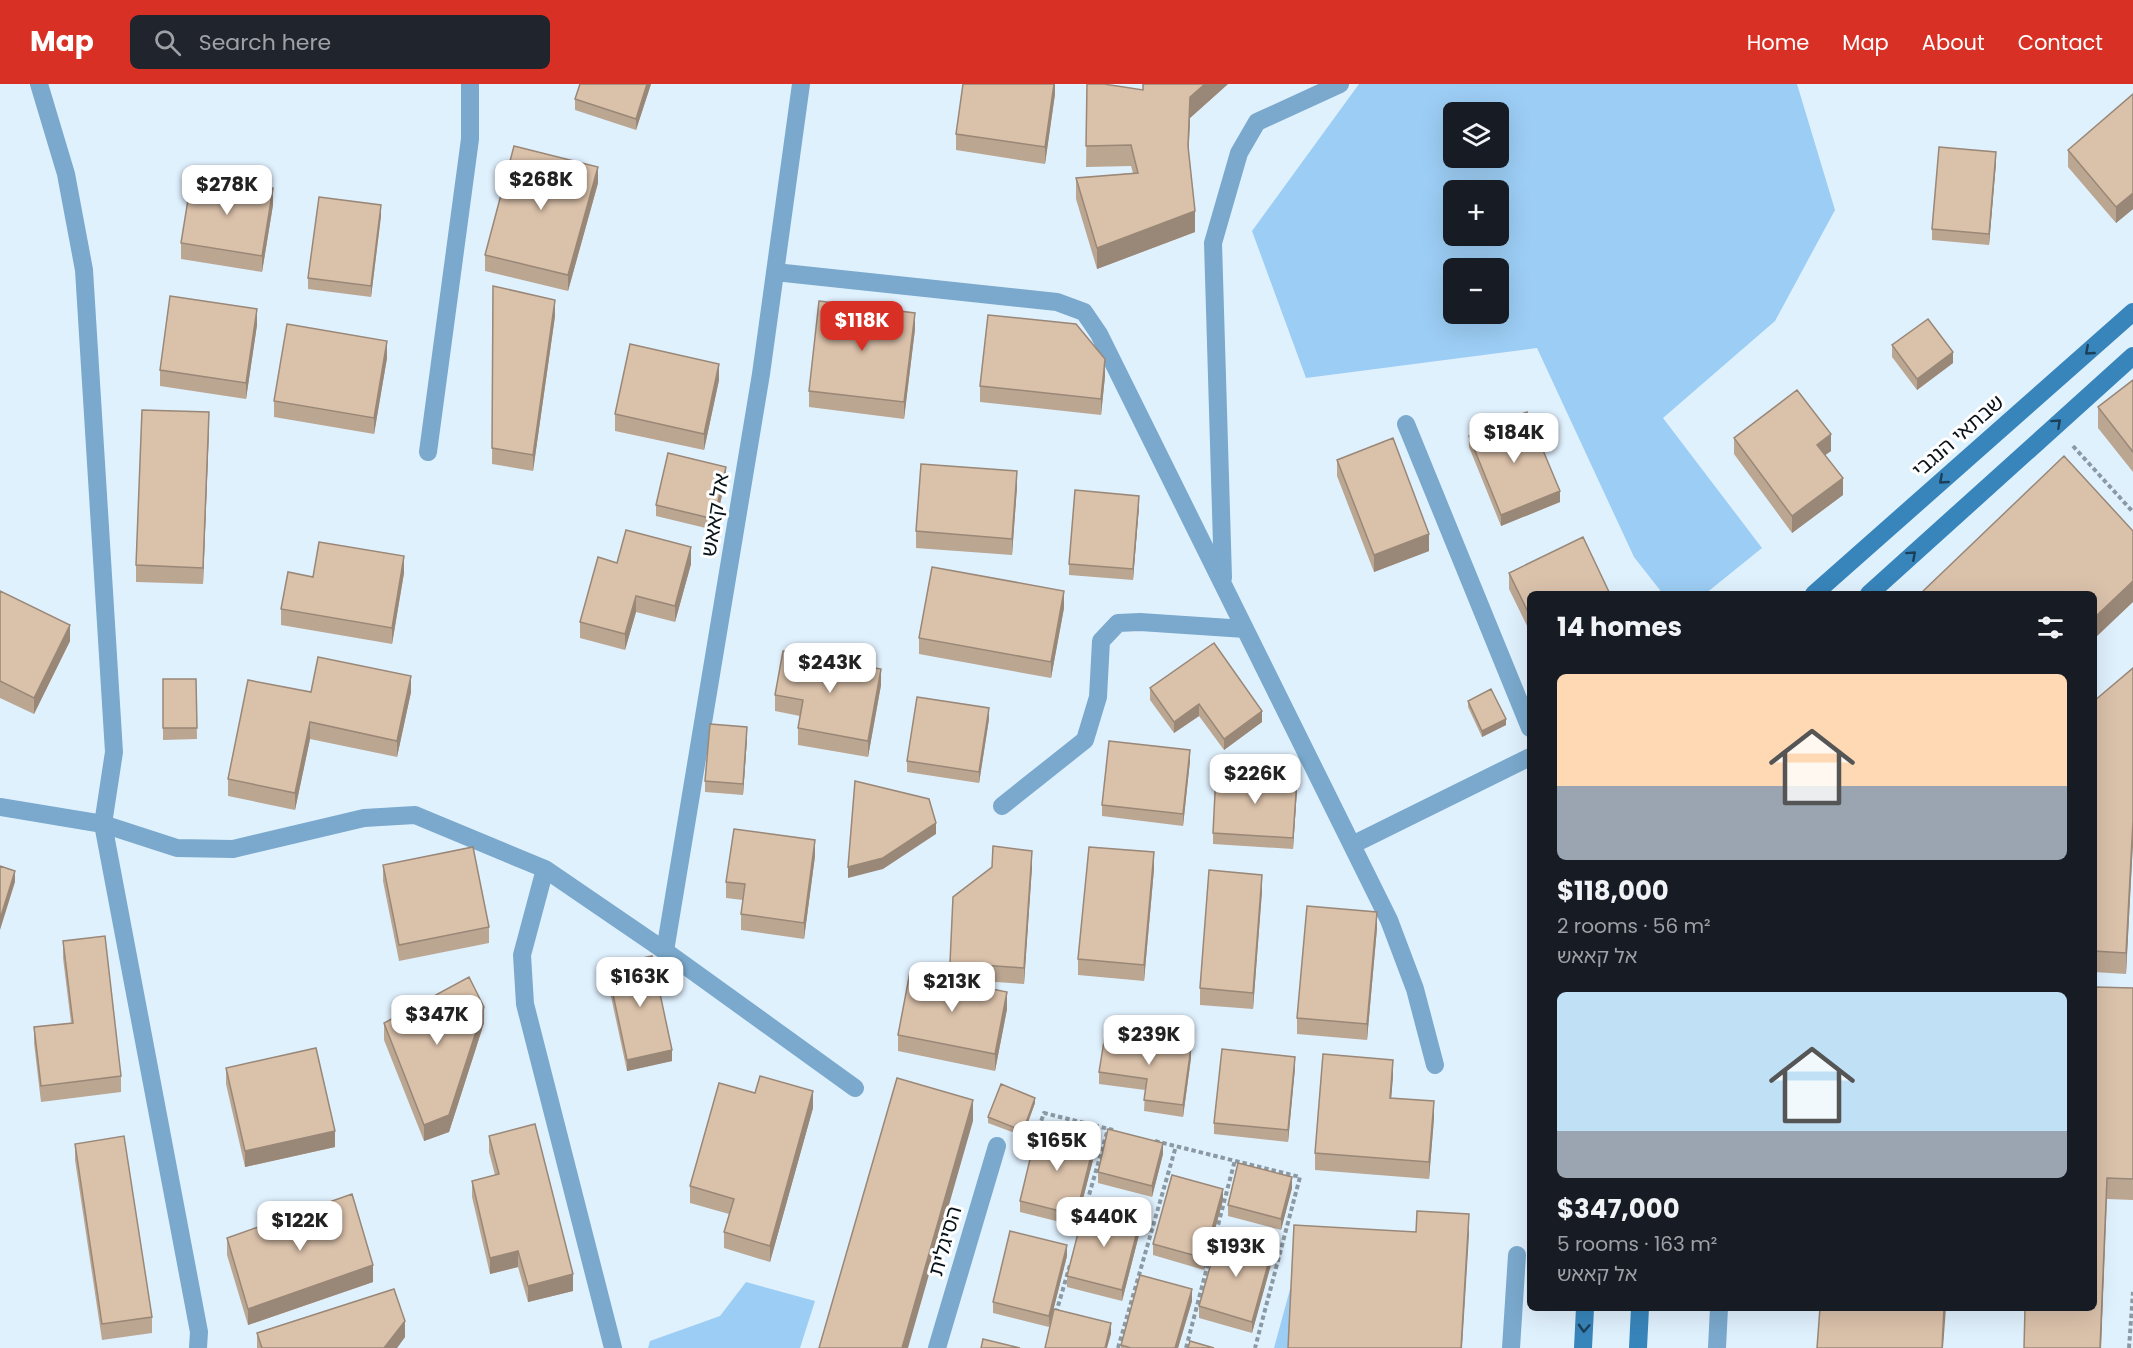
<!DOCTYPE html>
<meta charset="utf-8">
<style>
:root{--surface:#171b24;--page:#20242c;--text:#f1f3f6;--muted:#9ea1a6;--accent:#d93025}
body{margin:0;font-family:Poppins,"Noto Sans Hebrew",sans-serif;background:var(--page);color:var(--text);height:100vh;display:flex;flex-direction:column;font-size:22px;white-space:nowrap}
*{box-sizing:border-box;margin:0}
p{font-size:20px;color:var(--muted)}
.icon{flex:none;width:33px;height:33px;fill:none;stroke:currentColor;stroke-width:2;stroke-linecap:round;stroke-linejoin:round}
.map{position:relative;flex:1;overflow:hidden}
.panel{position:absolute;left:1527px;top:507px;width:570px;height:720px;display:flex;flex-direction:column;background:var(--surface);border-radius:9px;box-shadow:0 6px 24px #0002}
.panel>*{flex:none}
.tools{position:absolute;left:1443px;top:18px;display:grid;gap:12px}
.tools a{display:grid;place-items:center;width:66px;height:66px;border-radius:9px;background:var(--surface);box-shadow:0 6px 24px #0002;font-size:30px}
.price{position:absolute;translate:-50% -51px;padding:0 14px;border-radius:12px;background:#fff;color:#222;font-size:20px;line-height:39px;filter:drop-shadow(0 2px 3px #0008)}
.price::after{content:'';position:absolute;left:50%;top:36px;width:18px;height:14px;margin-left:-9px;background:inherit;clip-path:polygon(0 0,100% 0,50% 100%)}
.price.on{background:var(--accent);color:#fff}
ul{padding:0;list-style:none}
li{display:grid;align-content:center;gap:12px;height:318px;padding:0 30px}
li span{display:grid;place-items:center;height:186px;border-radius:9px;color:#555}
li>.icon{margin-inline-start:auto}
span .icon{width:108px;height:108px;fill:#fffc;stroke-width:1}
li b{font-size:26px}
h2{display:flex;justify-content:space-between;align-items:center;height:72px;padding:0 30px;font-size:26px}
header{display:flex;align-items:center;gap:36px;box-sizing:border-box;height:84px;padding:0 30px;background:var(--accent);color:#fff}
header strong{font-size:28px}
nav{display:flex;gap:33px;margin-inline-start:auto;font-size:21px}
.search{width:420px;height:54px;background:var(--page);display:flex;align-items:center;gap:15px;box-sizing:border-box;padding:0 21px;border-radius:9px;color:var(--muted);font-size:22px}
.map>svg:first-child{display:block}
.green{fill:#9ccdf4;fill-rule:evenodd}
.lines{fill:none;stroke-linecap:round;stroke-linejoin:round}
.path{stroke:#8b99a3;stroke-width:4;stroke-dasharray:4.5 3;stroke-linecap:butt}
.lane{stroke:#7aa9cd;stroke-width:18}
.street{stroke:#7aa9cd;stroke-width:18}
.secondary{stroke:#3885bb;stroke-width:18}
.wall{fill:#bba692}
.shaded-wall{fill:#998777}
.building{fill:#dac1aa;stroke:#998777;stroke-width:1.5}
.oneway{stroke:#1b405a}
.labels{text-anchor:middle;stroke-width:6;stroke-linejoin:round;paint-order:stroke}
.street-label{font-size:21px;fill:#081219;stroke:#fff}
</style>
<header>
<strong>Map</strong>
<div class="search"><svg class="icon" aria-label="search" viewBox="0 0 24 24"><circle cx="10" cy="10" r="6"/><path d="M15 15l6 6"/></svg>Search here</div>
<nav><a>Home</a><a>Map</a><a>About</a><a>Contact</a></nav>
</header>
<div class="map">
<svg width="2133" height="1264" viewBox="0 0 2133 1264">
<rect width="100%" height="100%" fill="#e0f1fe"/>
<!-- green -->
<path class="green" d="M1359,0H1797L1835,126L1775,237L1663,334L1762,464L1705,510H1663L1634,473L1537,264L1306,294L1252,147ZM1454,28H1498V74H1454ZM1454,106H1498V152H1454ZM1454,184H1498V230H1454Z
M746,1198L815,1217L800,1264H648L650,1257L720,1232Z
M1292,1198L1289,1264H1274Z"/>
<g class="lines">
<!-- path -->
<path class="path" d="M2073,362L2133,428
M1155,1057L1300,1093L1255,1264
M1023,1072L1028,1074L1044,1029L1113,1046
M1085,1125L1108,1045
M1056,1229L1070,1181
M1118,1264L1176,1062
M1186,1264L1235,1076
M2129,1264L2133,1208"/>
<!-- lane -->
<path class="lane" d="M1717,1264L1719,1224"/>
<!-- street -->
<path class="street" d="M39,0L66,90L84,186L114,668L103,740L199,1248L198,1264
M775,188L1057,218L1084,228L1099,250L1389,836L1415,905L1435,981
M1406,340L1530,644
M428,368L470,55V0
M1223,494L1213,159L1239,69L1257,38L1340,0
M1002,722L1085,656L1098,613L1101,557L1118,539L1140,538L1245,545
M0,723L103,740L177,764L233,765L364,734L415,731L545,785L665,867L855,1004
M1352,761L1530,673
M545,785L522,871L525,920L613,1264
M665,867L761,290L801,0
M937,1264L997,1062
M1511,1264L1517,1171"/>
<!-- secondary -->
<path class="secondary" d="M1814,510L2133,228
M1869,510L2133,272
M1583,1264L1585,1224
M1638,1264L1640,1224"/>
</g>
<!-- wall -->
<path class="wall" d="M651,0L636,46L575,26V15Z
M1055,0V10L1045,80L956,66V50Z
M1087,0L1143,6V1L1142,0H1228L1190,34L1188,69L1195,148L1097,185L1076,115V94L1133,89L1131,82L1086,83Z
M2133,10V125L2116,139L2068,83V66Z
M1996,79L1989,161L1932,156V145Z
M598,99L568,207L485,187V171Z
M273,121L262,188L181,175V159Z
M381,132L371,213L308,205V194Z
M493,202L555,232L533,387L492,380Z
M257,241L246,315L160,302V286Z
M915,245L904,335L809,323V307Z
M1892,261L1953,279L1917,306L1892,273Z
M387,274L374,350L274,333V317Z
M1105,292L1101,331L980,318V302Z
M719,296L704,366L615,347V330Z
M2133,296V388L2098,344V323Z
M209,344L203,500L136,498V481Z
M1469,352L1560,418L1501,442L1469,363Z
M1734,354L1831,367L1825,371L1843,411L1792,449L1734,370Z
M1337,376L1429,467L1374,488L1337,392Z
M726,394L714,446L656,432V421Z
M1017,403L1012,471L916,464V447Z
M1139,423L1133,496L1069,491V480Z
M617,479L691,480L675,538L636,528L625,566L580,554V538Z
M404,489L392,560L281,541V525L313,493Z
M1509,489L1530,510V548L1509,505Z
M0,507L70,557L34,630L0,614Z
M1064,524L1051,594L919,570V554Z
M2133,584V758L2126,890L2094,888V617Z
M163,595H196L197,655L163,656Z
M881,601L868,673L798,661V644L800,632L775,627V611Z
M1150,604L1262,638L1224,666L1199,632L1174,649L1150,616Z
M311,608H411L397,673L310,655L295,726L228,712V695Z
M1468,617L1506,641L1482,653L1468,623Z
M989,635L979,699L907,688V677Z
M747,655L743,711L705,708V697Z
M1190,677L1183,742L1102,732V721Z
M1297,705L1293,765L1213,760V749Z
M815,772L804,855L741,846V830L743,816L726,814V798Z
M383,781L489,843V859L399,877L383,797Z
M992,783H1032L1024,900L950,895V879Z
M1154,785L1144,897L1078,891V875Z
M1262,807L1253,925L1200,921V904Z
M1377,844L1367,956L1297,950V934Z
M63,857L121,992V1008L41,1018L34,959V943L71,939L63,874Z
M607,882L672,977L627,987L607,894Z
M2094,903L2133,904V1116L2107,1115L2101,1264H2024Z
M1007,925L995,987L898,967V951Z
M384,939H484L449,1048L424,1057L384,956Z
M1191,974L1183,1033L1144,1027L1145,1006L1099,1000V988Z
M226,984L335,1063L245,1083L226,1000Z
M1295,984L1288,1058L1214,1050V1039Z
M1393,992L1391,1014L1434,1034L1429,1095L1315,1086V1069Z
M755,1009L813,1024L770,1178L724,1164V1148L729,1130L690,1119V1102Z
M1035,1019L1023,1052L988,1039V1033Z
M489,1052L573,1207L528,1218L518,1183L490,1190L472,1113V1097L495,1091L489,1068Z
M75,1060L152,1233V1249L102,1256L75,1076Z
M1163,1070L1152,1113L1098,1099V1088Z
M1094,1072L1076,1142L1020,1128V1117Z
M1292,1104L1281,1146L1228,1132V1121Z
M1223,1116L1204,1186L1153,1171V1160Z
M1140,1147L1122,1217L1067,1203V1192Z
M227,1154L373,1198L248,1241L227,1171Z
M1067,1172L1049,1243L993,1229V1218Z
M1272,1177L1252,1249L1199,1234V1222Z
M1192,1217L1178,1264H1121V1261Z
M257,1249L405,1253L397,1264H257Z"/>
<!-- shaded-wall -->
<path class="shaded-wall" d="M647,0H651L636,46V35Z
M1054,0H1055V10L1045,80V63Z
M1205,0H1228L1190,34L1188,83V62L1190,13Z
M1996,68V79L1989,161V150Z
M598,83V99L568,207V191Z
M273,104V121L262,188V172Z
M2133,109V125L2116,139V123Z
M381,121V132L371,213V202Z
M1195,127V148L1097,185V164Z
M555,216V232L533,387V371Z
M257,225V241L246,315V299Z
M915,229V245L904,335V318Z
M387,257V274L374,350V334Z
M1953,268V279L1917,306V295Z
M1105,275V292L1101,331V315Z
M719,280V296L704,366V350Z
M209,328V344L203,500V484Z
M1831,350V367L1817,377V361Z
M726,383V394L714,446V435Z
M1017,387V403L1012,471V455Z
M1843,394V411L1792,449V432Z
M1560,407V418L1501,442V431Z
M1139,412V423L1133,496V485Z
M1429,450V467L1374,488V471Z
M691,463V480L675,538V522Z
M404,472V489L392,560V544Z
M2133,497V518L2094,555V534Z
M1064,507V524L1051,594V578Z
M636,512V528L625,566V550Z
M70,541V557L34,630V614Z
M881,585V601L868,673V657Z
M411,592V608L397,673V657Z
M1199,620V632L1174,649V638Z
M989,624V635L979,699V688Z
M1262,627V638L1224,666V655Z
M1506,635V641L1482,653V647Z
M310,638V655L295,726V709Z
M747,643V655L743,711V700Z
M1190,666V677L1183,742V730Z
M1297,694V705L1293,765V754Z
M2133,737V758L2126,890V869Z
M936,739V750L883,785L848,794V783Z
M815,756V772L804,855V839Z
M1032,767V783L1024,900V884Z
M1154,768V785L1144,897V881Z
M15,787V798L0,846V835Z
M1262,791V807L1253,925V909Z
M1377,828V844L1367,956V940Z
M1007,908V925L995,987V970Z
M484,923V939L449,1048L424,1057V1041Z
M1191,963V974L1183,1033V1021Z
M672,966V977L627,987V976Z
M1295,973V984L1288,1058V1046Z
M1393,976V992L1390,1030V1014Z
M813,1007V1024L770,1178V1162Z
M1035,1014V1019L1023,1052V1047Z
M973,1016V1037L908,1264H902Z
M1434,1017V1034L1429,1095V1078Z
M335,1047V1063L245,1083V1067Z
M1163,1059V1070L1152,1113V1102Z
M1094,1060V1072L1076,1142V1131Z
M1292,1093V1104L1281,1146V1135Z
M2107,1094L2101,1264H2100Z
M1223,1105V1116L1204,1186V1174Z
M1469,1130V1151L1462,1264H1461Z
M1140,1136V1147L1122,1217V1206Z
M1067,1161V1172L1049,1243V1232Z
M1272,1166V1177L1252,1249V1238Z
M518,1167V1183L490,1190V1174Z
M373,1181V1198L248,1241V1225Z
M573,1190V1207L528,1218V1202Z
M1192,1205V1217L1178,1264H1175Z
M1944,1224H1946L1943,1264H1942Z
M405,1237V1253L397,1264H384Z
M1111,1239V1250L1107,1264H1105Z"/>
<!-- building -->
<path class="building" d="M580,0H647L636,35L575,15Z
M963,0H1054L1045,63L956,50Z
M1087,0H1104L1143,6V0H1205L1190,13L1188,62L1195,127L1097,164L1076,94L1138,89L1131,61L1086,62Z
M2133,10V109L2116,123L2068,66Z
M514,62L598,83L568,191L485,171Z
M1939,63L1996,68L1989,150L1932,145Z
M192,91L273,104L262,172L181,159Z
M319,113L381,121L371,202L308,194Z
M493,202L555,216L533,371L492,364Z
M170,212L257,225L246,299L160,286Z
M819,217L915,229L904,318L809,307Z
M988,231L1076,240L1105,275L1101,315L980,302Z
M1928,235L1953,268L1917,295L1892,261Z
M287,240L387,257L374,334L274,317Z
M630,260L719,280L704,350L615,330Z
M2133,296V368L2098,323Z
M1797,306L1831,350L1817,361L1843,394L1792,432L1734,354Z
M142,326L209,328L203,484L136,481Z
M1527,328L1560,407L1501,431L1469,352Z
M1393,354L1429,450L1374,471L1337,376Z
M668,369L726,383L714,435L656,421Z
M2064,372L2133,447V497L2094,534V510H1920Z
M921,380L1017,387L1012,455L916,447Z
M1075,406L1139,412L1133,485L1069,480Z
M626,446L691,463L675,522L636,512L625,550L580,538L598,473L617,479Z
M1583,453L1610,510H1530V532L1509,489Z
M319,458L404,472L392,544L281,525L288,488L313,493Z
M932,483L1064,507L1051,578L919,554Z
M0,507L70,541L34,614L0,597Z
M1214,559L1262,627L1224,655L1199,620L1174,638L1150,604Z
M783,567L881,585L868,657L798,644L803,616L775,611Z
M318,573L411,592L397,657L310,638L295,709L228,695L248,596L311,608Z
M2133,584V737L2126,869L2094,867V617Z
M163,595H196L197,644H163Z
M1491,605L1506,635L1482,647L1468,617Z
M917,613L989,624L979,688L907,677Z
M710,640L747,643L743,700L705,697Z
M1109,657L1190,666L1183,730L1102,721Z
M1216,689L1297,694L1293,754L1213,749Z
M855,697L929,715L936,739L883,774L848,783Z
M734,745L815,756L804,839L741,830L745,800L726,798Z
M993,762L1032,767L1024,884L950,879L953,813L992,783Z
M473,763L489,843L399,861L383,781Z
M1089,763L1154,768L1144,881L1078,875Z
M0,782L15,787L0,835Z
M1209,786L1262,791L1253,909L1200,904Z
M1307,822L1377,828L1367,940L1297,934Z
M105,852L121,992L41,1002L34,943L73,939L63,857Z
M652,872L672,966L627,976L607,882Z
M910,888L1007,908L995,970L898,951Z
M469,893L484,923L449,1031L424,1041L384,939Z
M2094,903L2133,904V1095L2107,1094L2100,1264H2024L2025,1224H2094Z
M1105,951L1191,963L1183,1021L1144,1016L1147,995L1099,988Z
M316,964L335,1047L245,1067L226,984Z
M1222,965L1295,973L1288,1046L1214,1039Z
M1323,970L1393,976L1390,1014L1434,1017L1429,1078L1315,1069Z
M760,992L813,1007L770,1162L724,1148L734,1115L690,1102L719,999L755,1009Z
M897,994L973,1016L902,1264H819Z
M1001,1000L1035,1014L1023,1047L988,1033Z
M535,1040L573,1190L528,1202L518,1167L490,1174L472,1097L499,1090L489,1052Z
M1108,1045L1163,1059L1152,1102L1098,1088Z
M1037,1046L1094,1060L1076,1131L1020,1117Z
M124,1052L152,1233L102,1240L75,1060Z
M1238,1079L1292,1093L1281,1135L1228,1121Z
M1172,1091L1223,1105L1204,1174L1153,1160Z
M352,1110L373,1181L248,1225L227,1154Z
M1085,1122L1140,1136L1122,1206L1067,1192Z
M1417,1127L1469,1130L1461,1264H1288L1294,1141L1416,1148Z
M1010,1147L1067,1161L1049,1232L993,1218Z
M1219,1151L1272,1166L1252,1238L1199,1222Z
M1140,1191L1192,1205L1175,1264H1131L1121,1261Z
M394,1205L405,1237L384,1264H262L257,1249Z
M1820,1224H1944L1942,1264H1817Z
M1054,1225L1111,1239L1105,1264H1045Z
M983,1255L1020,1264H981Z
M1190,1257L1214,1264H1188Z"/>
<!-- one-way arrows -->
<defs><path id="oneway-chevron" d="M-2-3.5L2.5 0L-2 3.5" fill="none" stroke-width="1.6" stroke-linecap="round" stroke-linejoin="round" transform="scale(1.5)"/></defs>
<g class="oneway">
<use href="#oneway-chevron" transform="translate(2089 267) rotate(139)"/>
<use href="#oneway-chevron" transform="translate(2057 339) rotate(-42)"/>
<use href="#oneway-chevron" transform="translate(1943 396) rotate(139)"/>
<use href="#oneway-chevron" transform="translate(1912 471) rotate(-42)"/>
<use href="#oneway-chevron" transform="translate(1584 1244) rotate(93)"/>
</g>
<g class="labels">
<!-- street labels -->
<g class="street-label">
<text transform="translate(1958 352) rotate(-41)" y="7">שבתאי הנגבי</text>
<text transform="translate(715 431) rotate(-81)" y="7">אל קאאש</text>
<text transform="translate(945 1157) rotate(-74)" y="7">הסיגלית</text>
</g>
</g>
</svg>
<div class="tools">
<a><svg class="icon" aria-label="layers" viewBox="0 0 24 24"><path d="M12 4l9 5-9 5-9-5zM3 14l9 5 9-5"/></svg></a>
<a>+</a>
<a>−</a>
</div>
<b class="price" style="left:541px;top:127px">$268K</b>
<b class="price" style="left:227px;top:132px">$278K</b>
<b class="price on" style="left:862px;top:268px">$118K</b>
<b class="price" style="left:1514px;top:380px">$184K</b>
<b class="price" style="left:830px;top:610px">$243K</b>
<b class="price" style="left:1255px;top:721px">$226K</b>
<b class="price" style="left:640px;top:924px">$163K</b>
<b class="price" style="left:952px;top:929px">$213K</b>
<b class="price" style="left:437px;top:962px">$347K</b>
<b class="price" style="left:1149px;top:982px">$239K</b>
<b class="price" style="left:1057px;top:1088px">$165K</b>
<b class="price" style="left:1104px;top:1164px">$440K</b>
<b class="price" style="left:300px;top:1168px">$122K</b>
<b class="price" style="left:1236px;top:1194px">$193K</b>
<section class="panel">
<h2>14 homes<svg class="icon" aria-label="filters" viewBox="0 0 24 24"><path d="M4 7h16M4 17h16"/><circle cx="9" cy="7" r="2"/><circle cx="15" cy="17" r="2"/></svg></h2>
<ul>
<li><span style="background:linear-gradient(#ffd9b3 60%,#9aa5b1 0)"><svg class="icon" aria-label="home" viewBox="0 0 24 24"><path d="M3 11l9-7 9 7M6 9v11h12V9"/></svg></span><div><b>$118,000</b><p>2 rooms · 56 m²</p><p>אל קאאש</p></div></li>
<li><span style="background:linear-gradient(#bfe0f5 75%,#9aa5b1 0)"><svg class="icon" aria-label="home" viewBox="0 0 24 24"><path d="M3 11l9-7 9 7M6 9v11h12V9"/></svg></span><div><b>$347,000</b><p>5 rooms · 163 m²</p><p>אל קאאש</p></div></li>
</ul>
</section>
</div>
